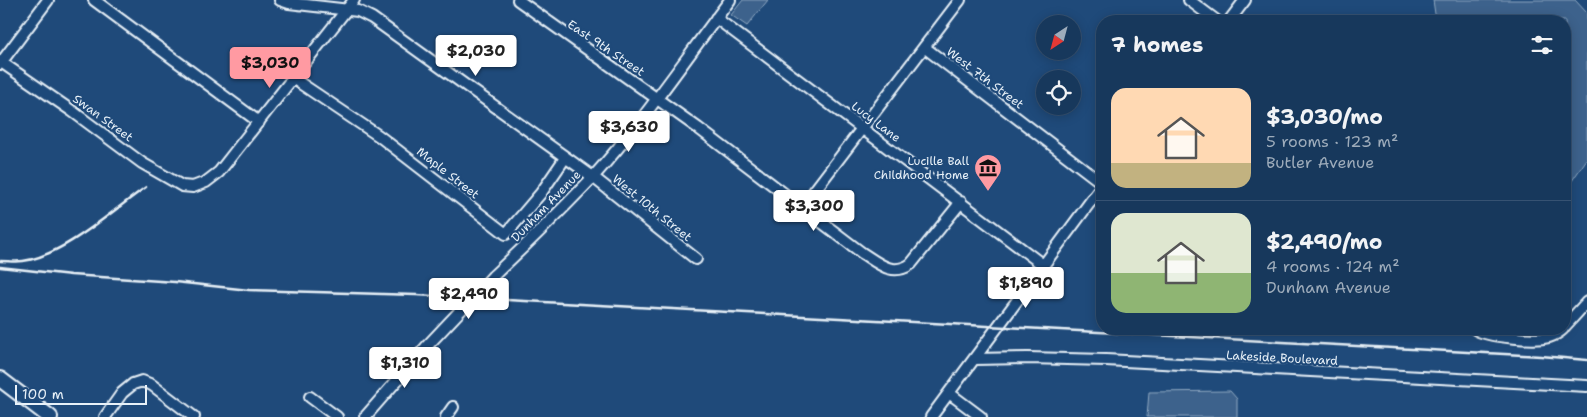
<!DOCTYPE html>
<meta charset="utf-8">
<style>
:root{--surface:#17385c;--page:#244365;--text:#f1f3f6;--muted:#9eacbb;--line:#365272;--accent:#ff9aa2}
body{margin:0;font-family:"Shantell Sans",sans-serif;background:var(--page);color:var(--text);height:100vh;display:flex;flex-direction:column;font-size:19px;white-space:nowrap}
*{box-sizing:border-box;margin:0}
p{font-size:16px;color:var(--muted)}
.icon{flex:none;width:28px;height:28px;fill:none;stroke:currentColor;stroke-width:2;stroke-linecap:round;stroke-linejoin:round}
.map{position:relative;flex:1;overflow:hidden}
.sheet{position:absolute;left:1096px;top:15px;width:475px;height:320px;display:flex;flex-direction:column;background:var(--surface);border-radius:20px;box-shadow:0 2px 12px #0003,0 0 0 1px var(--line)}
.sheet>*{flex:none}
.needle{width:32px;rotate:216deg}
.controls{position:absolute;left:1036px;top:15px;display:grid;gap:10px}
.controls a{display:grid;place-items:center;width:45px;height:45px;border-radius:50%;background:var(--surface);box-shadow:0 2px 12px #0003,0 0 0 1px var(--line);font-size:25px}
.scale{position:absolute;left:15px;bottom:12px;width:132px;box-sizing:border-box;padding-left:5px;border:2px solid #e8f1f8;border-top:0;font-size:14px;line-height:18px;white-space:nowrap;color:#e8f1f8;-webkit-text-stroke:4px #1f4a7a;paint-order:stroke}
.price{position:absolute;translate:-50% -42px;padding:0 11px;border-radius:5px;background:#fff;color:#222;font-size:16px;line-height:32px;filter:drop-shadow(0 1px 2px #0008)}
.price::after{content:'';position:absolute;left:50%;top:30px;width:15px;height:11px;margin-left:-8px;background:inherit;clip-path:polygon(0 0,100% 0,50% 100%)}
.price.active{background:var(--accent);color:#111}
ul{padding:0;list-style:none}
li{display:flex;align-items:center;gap:15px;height:125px;padding:0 15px}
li+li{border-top:1px solid var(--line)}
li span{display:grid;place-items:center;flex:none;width:140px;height:100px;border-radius:15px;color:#555}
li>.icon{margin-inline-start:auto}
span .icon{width:60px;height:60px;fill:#fffc;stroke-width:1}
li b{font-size:21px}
h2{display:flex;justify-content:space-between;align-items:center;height:60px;padding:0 15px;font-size:21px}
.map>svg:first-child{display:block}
.green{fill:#3c628c;stroke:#92aac2}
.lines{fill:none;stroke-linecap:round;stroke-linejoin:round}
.street-casing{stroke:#e8f1f8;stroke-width:14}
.secondary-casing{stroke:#e8f1f8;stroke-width:18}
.street{stroke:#1f4a7a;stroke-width:10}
.secondary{stroke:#1f4a7a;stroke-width:14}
.rail{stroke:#e8f1f8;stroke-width:2.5}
.street-bridge-casing{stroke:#e8f1f8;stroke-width:14;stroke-linecap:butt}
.street-bridge{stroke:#1f4a7a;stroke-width:10}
.labels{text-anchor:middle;stroke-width:4.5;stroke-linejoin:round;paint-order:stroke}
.street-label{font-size:12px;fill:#e8f1f8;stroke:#1f4a7a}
.poi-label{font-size:12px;fill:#e8f1f8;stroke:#1f4a7a;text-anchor:end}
</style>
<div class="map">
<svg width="1587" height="417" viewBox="0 0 1587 417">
<rect width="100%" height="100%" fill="#1f4a7a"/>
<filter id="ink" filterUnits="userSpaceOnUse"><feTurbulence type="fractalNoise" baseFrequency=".02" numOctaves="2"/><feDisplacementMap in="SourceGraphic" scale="10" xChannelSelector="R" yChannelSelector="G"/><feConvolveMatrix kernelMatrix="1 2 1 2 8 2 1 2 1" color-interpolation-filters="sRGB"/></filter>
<g filter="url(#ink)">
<!-- green -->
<path class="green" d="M743,0H768L747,26L731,15Z
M1433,0H1575L1587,13V159L1565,191V21H1436Z
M1230,391L1237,399V417H1147L1149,392Z"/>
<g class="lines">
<defs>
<path id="street" d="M94,0L259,122
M280,0L289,3L358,11L372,18L593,177L696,259
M518,0L698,128L862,253C878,263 892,277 911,264L961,202
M1189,0L1217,21
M716,18L1043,265
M1229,21L1245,0
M924,47L1102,183
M1,62L72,111L142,163L182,186L193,187L206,182L219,172L354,0
M0,64L48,0
M294,79L379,136L506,234L541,193L565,158
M802,207L960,0
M493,276C527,244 561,211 593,177C643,122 685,59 730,0
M1565,326L1587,302
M1475,329C1487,337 1535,341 1549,337C1555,335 1559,333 1563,329
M975,359L1028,358L1106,360L1587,386
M949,393L981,417
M310,397L337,417
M105,417L122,393L133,384L142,381L152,385L194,417
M365,417L427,346
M446,417L453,407
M931,417L1102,186"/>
<path id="secondary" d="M0,379L50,417"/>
</defs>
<!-- street casing -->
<use href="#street" class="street-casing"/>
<!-- secondary casing -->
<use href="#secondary" class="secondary-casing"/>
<!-- street -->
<use href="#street" class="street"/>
<!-- secondary -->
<use href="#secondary" class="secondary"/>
<!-- rail -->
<path class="rail" d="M0,261C8,261 16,262 23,261C63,256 113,210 146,187
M0,267L71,275L175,282L249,290L416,295L1541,356L1587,360"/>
<defs>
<path id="street-bridge" d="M427,346L493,276"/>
</defs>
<!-- street-bridge casing -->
<use href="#street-bridge" class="street-bridge-casing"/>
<!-- street-bridge -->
<use href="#street-bridge" class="street-bridge"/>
</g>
</g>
<!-- icons -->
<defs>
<symbol id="museum-pin" viewBox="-11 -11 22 30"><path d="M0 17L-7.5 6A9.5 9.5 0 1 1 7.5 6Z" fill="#ff9aa2" stroke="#1f4a7a"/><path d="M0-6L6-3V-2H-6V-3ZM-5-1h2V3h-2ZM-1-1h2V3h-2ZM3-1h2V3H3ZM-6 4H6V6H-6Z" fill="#111"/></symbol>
</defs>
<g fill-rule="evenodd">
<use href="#museum-pin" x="972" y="152" width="32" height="43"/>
</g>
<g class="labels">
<!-- street labels -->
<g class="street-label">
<text transform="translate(606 48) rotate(34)" y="4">East 9th Street</text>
<text transform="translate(985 78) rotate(37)" y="4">West 7th Street</text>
<text transform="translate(103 118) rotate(36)" y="4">Swan Street</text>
<text transform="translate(876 122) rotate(37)" y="4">Lucy Lane</text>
<text transform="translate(448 173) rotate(38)" y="4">Maple Street</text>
<text transform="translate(546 206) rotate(-46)" y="4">Dunham Avenue</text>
<text transform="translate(652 208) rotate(39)" y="4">West 10th Street</text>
<text transform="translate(1282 358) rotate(3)" y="4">Lakeside Boulevard</text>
</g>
<!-- poi labels -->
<g class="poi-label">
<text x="969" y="165">Lucille Ball<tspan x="969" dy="14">Childhood Home</tspan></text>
</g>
</g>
</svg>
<div class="controls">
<a><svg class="needle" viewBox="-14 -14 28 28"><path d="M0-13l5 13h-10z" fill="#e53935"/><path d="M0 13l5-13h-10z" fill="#9eacbb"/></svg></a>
<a><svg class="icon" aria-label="locate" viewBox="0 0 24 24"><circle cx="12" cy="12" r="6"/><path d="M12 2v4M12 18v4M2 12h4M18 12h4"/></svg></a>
</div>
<div class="scale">100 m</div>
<b class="price" style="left:476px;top:77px">$2,030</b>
<b class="price active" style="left:270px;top:89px">$3,030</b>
<b class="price" style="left:629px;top:153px">$3,630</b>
<b class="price" style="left:814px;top:232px">$3,300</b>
<b class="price" style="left:1026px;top:309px">$1,890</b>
<b class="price" style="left:469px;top:320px">$2,490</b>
<b class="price" style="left:405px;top:389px">$1,310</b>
<section class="sheet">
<h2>7 homes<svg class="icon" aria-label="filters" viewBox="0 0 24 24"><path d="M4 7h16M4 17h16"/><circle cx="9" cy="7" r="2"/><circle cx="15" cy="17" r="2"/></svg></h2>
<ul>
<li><span style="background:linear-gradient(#ffd9b3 75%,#c2b280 0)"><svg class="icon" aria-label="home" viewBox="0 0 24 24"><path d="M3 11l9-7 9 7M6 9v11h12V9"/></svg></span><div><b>$3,030/mo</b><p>5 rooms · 123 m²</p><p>Butler Avenue</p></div></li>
<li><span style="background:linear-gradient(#dfe7d0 60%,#8fb573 0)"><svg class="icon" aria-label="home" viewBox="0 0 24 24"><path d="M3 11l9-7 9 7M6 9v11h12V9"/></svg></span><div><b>$2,490/mo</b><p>4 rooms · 124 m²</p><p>Dunham Avenue</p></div></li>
</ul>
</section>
</div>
